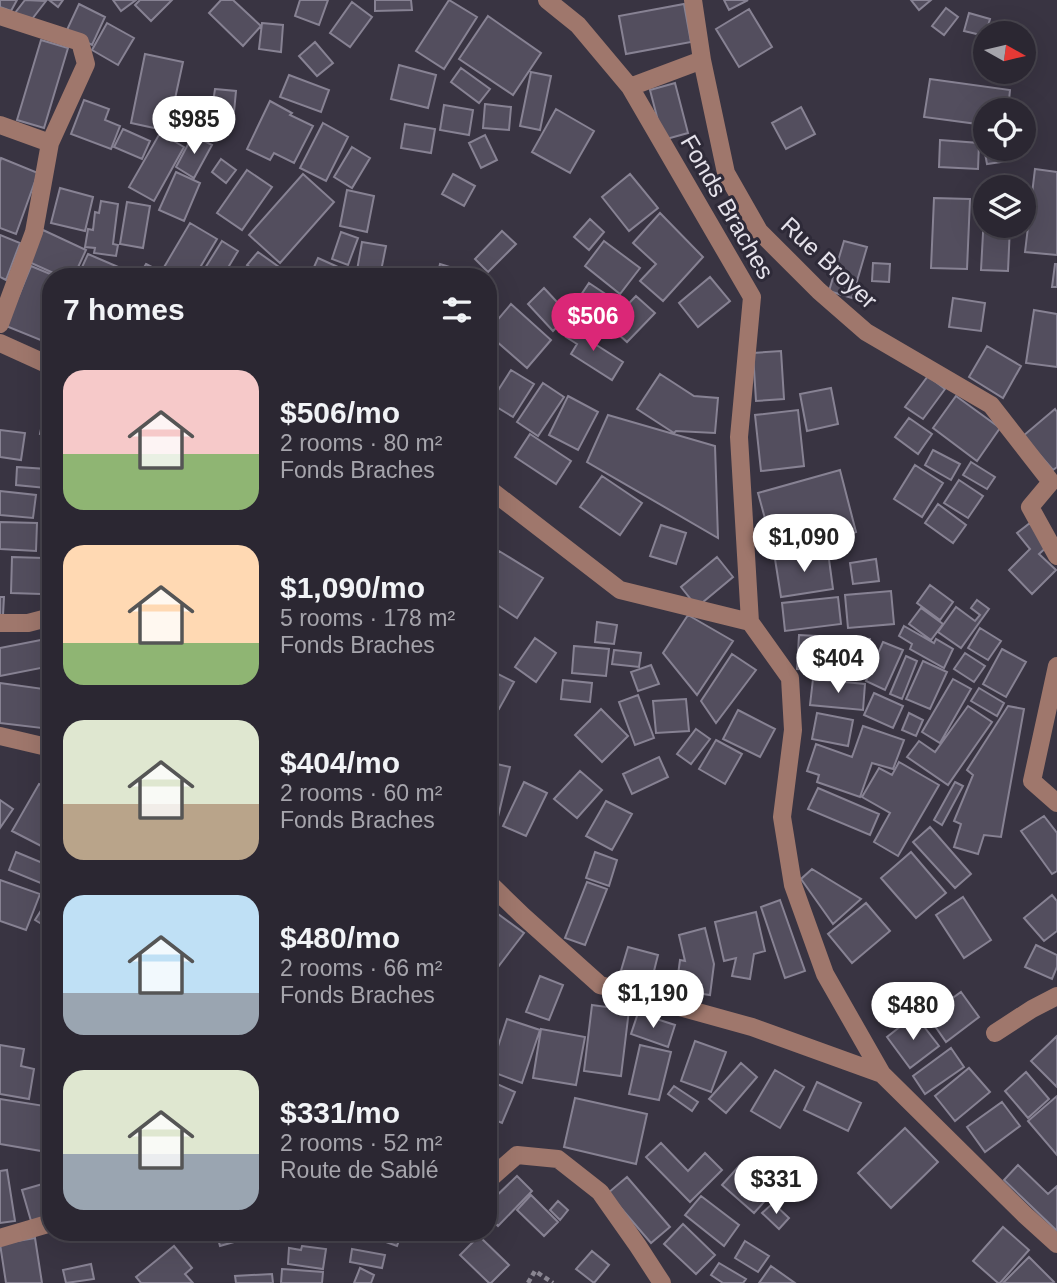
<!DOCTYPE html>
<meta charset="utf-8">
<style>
:root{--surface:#2b2732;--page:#332f3a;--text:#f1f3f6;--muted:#a6a5ac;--line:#47444d;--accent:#db2777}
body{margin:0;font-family:Arial,sans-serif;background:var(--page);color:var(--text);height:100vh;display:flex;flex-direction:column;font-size:26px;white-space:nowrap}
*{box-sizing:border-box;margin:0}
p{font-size:23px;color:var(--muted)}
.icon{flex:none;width:38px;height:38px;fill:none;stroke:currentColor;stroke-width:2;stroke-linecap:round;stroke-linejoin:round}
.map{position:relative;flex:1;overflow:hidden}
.details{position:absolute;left:42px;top:268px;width:455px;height:973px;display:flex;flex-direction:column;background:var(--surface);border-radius:28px;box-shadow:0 7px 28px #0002,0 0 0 2px var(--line)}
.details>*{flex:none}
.needle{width:46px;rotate:98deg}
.controls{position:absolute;left:973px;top:21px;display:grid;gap:14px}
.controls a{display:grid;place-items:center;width:63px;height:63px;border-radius:50%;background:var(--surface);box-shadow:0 7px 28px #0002,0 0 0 2px var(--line);font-size:35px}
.price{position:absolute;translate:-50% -60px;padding:0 16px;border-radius:24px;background:#fff;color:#222;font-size:23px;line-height:46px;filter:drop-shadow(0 2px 4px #0008)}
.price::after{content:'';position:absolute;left:50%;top:42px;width:21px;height:16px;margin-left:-10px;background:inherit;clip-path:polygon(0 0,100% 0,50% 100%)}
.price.on{background:var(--accent);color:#fff}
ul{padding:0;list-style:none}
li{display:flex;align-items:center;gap:21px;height:175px;padding:0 21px}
li span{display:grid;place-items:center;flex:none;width:196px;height:140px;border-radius:21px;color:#555}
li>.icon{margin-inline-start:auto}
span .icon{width:84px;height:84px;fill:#fffc;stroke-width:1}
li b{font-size:30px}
h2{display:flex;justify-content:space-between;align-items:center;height:84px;padding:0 21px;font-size:30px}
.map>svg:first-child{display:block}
.building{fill:#534e5e;stroke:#878293;stroke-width:2}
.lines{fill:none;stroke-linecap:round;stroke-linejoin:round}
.path{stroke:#898591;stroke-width:4.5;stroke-dasharray:5 3.5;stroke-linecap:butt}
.minor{stroke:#9f776c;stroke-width:18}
.labels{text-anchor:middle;stroke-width:6;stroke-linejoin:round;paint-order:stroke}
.street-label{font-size:24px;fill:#e5e2eb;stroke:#2e2a38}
</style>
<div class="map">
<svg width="1057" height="1283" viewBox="0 0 1057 1283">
<rect width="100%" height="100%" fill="#393442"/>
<!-- building -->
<path class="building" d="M0,0H17L11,11L0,7Z
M25,0L46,1L29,23L15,13Z
M49,0H63L58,7Z
M113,0H136L121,11Z
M140,0H172L151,21L135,5Z
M221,0H233L261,26L243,46L209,13Z
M300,0H328L319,25L295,16Z
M375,0H411L412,10L375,11Z
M449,0L477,17L444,69L416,51Z
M724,0H748L729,10Z
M911,0H931L919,10Z
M352,2L372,17L350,47L330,33Z
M79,4L105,17L92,45L66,32Z
M684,4L691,42L626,54L619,16Z
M946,8L958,17L944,35L932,26Z
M749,9L772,47L739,67L716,29Z
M969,13L990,19L985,36L964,31Z
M488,16L541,53L513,95L459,59Z
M107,23L134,38L118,65L92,50Z
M262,23L283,25L281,52L259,49Z
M997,25L1012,28L1011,33H995Z
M41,40L68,48L44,128L17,120Z
M315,42L333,63L317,76L299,56Z
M145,54L183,62L168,131L131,123Z
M399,65L436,75L428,108L391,99Z
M461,68L490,89L479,103L451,82Z
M531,72L551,76L540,130L520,126Z
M289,75L329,90L321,112L280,97Z
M930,79L1010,90L1008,110H985V125L924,117Z
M675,83L688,133L663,140L650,90Z
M215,89L236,91L234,112L212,109Z
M84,100L109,109L105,120L120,126L111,149L71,134Z
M270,101L292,113L290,115L313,126L294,163L274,153L270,160L247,149Z
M485,104L511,107L509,130L483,128Z
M444,105L473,110L469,135L440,130Z
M801,107L815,134L786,149L772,123Z
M556,109L594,131L570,173L532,152Z
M201,118L219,120L217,138L199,136Z
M323,123L348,137L326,181L300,168Z
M405,124L435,129L431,153L401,148Z
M123,129L150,141L142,159L114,147Z
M160,133L184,147L154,201L129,187Z
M193,135L212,145L194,178L176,167Z
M485,135L497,160L481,168L469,143Z
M940,140L979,143L978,169L939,167Z
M352,147L370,158L352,188L334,177Z
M984,148L1006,149L1008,161L987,164Z
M1,158L38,173L16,234L0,228V162Z
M221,159L236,170L226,183L212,172Z
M1035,169L1057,172V255L1025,252Z
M247,170L272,187L242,230L217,213Z
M176,172L200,183L184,221L159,210Z
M303,174L334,202L280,263L249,235Z
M453,174L475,186L464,206L442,194Z
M630,174L658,208L629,231L602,197Z
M60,188L93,197L85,231L51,223Z
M347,190L374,196L367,232L340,226Z
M934,198L970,199L967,269L931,268Z
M101,201L118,204L113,244L118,245L116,256L94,253L95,248L85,247L88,229L93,230L95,212L99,213Z
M127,202L150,206L143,248L120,244Z
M660,213L703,257L663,301L640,281L656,264L633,243Z
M984,215H985V226H1010L1008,271L981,270Z
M590,219L604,232L589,250L574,237Z
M190,223L217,239L195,276H175L163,269Z
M43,230L86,250L74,276H60L29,262Z
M502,231L516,244L488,272L475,259Z
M341,232L358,238L348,265L332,259Z
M0,235L20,243L6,280L0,277Z
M222,241L238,251L223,276H200Z
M604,241L640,268L620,294L585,266Z
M844,241L867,247L852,298L829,291Z
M362,242L386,246L380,276H356Z
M258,252L279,267L272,276H261L247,265Z
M88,254L123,269L119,276H78Z
M318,258L347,271L345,276H310Z
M873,263L890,264L889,282L872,281Z
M146,264L169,276H139Z
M440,264L478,276H437Z
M1055,264H1057V287H1052Z
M31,266L55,276H51V324L43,341L6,326Z
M710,277L730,301L698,327L679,303Z
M589,283L616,301L599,327L571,310Z
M544,288L569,315L553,331L528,304Z
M636,296L655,313L627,342L608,325Z
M953,298L985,303L981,331L949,327Z
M511,304L551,340L527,368L488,334V331Z
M1034,310L1057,314V367L1026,363Z
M575,323L589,331L584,337L623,362L612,380L571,354L577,344L566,337Z
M987,346L1021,366L1003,398L969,377Z
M781,351L784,399L756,401L753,353Z
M511,370L534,384L513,417L490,403Z
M660,374L694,396L718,398L715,433L676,431L674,433L637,409Z
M928,376L945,389L923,419L905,407Z
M543,383L564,397L538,436L517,422Z
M50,384H51V436L40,434Z
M831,388L838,424L807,431L800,394Z
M568,396L598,412L578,450L549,435Z
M956,396L1000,428L977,461L933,428Z
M1055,409L1057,412V467L1053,470L1023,436Z
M798,410L804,466L761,471L755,415Z
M608,415L715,446L718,538L587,462Z
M909,418L932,434L918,454L895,437Z
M0,430L25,433L21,460L0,457Z
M530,434L571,461L556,484L515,457Z
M933,450L960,464L951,480L925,465Z
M971,462L995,477L987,489L963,475Z
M915,465L943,483L922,517L894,499Z
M17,467L47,469L46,488L16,485Z
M840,470L856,532L775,555L758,493Z
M602,476L642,503L620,535L580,507Z
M959,480L983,496L968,518L944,503Z
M0,491L36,495L33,518L0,515Z
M938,504L966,525L953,543L925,523Z
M0,522L37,523L36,551L0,549Z
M1030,523L1048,546L1039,554L1056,570L1032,594L1009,570L1030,549L1017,533Z
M661,525L686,533L676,564L650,556Z
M499,551L543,578L517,618L488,599V567Z
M828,552L833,589L781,597L775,559Z
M12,557L43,558L41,594L11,593Z
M717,557L733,577L697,607L681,587Z
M876,559L879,581L853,584L850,563Z
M930,585L953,602L940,620L917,603Z
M891,591L894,624L848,628L845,595Z
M0,597H4L3,615H0Z
M838,597L841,624L785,631L782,603Z
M977,600L989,609L961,648L938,632L956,607L975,621L980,615L971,608Z
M921,608L943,624L931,640L909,624Z
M688,615L733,641L697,695L663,653Z
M597,622L617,625L614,644L595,642Z
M904,626L934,643L936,639L953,649L944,668L910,649L912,644L899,636Z
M980,628L1001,641L988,660L968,648Z
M799,635L870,639L867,673L797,669Z
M51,638V666L0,676V648Z
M535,638L556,653L536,682L515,667Z
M883,642L903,650L885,690L866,681Z
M574,646L609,649L606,676L572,673Z
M1002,649L1026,662L1006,697L983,684Z
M614,650L641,653L639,667L612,664Z
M965,653L985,666L974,682L954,669Z
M732,654L756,670L716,723L701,701Z
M906,656L917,661L902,699L890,694Z
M923,661L947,672L930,709L906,699Z
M651,665L659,684L638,691L631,672Z
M488,669L514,682L499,709L495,707L490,717H488Z
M813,679L865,684L863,710L810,705Z
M953,679L971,689L940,743L922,732Z
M563,680L592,683L590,702L561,699Z
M0,683L51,690L50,729L0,723Z
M979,688L1004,703L997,716L971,701Z
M874,693L903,706L893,728L864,715Z
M638,695L654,738L635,745L619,702Z
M686,699L689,731L656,733L653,701Z
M968,706L992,722L948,785L907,757L919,741L935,752Z
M1008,706L1024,709L1001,837L984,835L978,854L954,847L961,824L954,821L973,775L967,770Z
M601,709L628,736L602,762L575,735Z
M738,710L775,729L760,757L723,739Z
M817,713L853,720L848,746L812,739Z
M909,713L923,720L916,736L902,730Z
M863,726L904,740L893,769L872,763L860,797L817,782L819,775L807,771L816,744L852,757Z
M696,729L710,739L691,764L677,754Z
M716,740L742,754L725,784L699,769Z
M659,757L668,777L632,794L623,774Z
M488,762L510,767L497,821L488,819Z
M899,762L939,785L898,856L874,842L890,813L862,797L879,768L892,775Z
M580,771L602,790L577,818L554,799Z
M524,782L547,793L526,836L503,826Z
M955,782L963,786L942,825L934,820Z
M39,784L51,790V851L12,831Z
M818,788L879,814L870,835L808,809Z
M0,800L13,809L0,828Z
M606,801L632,814L612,850L586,836Z
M1044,816L1057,833V871L1052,874L1021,831Z
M930,827L971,874L955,888L913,842Z
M16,852L50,866L43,884L9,870Z
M595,852L617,860L609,886L586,878Z
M911,852L946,893L916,918L881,878Z
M812,869L861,899L833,924L801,879Z
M0,880L40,894L26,930L0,921Z
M587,882L607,889L585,945L565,938Z
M1052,895L1057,901V931L1044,941L1024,918Z
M963,897L991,940L964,958L936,915Z
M780,900L805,971L785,978L761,907Z
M47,901L51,903L50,929L35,920Z
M866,903L890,931L852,963L828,934Z
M494,911L524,933L488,980V918Z
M756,912L765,951L754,954L750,979L732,976L736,958L724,961L715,922Z
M705,928L714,964L710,995L676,990L680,960L685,961L679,935Z
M1036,945L1057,955V967L1052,979L1025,967Z
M628,947L658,955L651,983L620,974Z
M540,976L563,985L549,1020L526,1012Z
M961,992L979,1017L946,1042L928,1016Z
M592,1005L629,1010L621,1076L584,1071Z
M638,1013L675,1025L668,1047L631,1034Z
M915,1015L939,1046L910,1068L887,1037Z
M507,1019L540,1030L522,1083L490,1071Z
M541,1029L585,1037L576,1085L533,1078Z
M1057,1036V1087L1031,1061Z
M695,1041L726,1052L711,1092L681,1081Z
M0,1045L24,1049L21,1066L34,1069L29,1099L0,1094Z
M640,1045L671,1052L659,1100L629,1094Z
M951,1048L964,1067L925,1094L913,1076Z
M741,1063L757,1077L726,1113L709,1099Z
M969,1068L990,1092L955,1121L935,1096Z
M775,1070L804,1087L780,1128L751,1111Z
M1026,1072L1049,1099L1028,1118L1005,1091Z
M488,1080L515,1092L502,1123L488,1117Z
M817,1082L861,1103L848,1131L804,1110Z
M674,1086L698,1102L692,1111L668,1094Z
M1057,1096V1155L1028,1121Z
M575,1098L647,1114L636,1164L564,1147Z
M0,1099L51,1107V1128L47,1152L0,1144Z
M1002,1102L1020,1126L985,1152L967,1127Z
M905,1128L938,1162L891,1208L858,1173Z
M661,1143L688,1171L705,1153L722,1170L690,1202L646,1157Z
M740,1165L772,1193L754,1213L722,1185Z
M1018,1165L1048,1194L1057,1186V1231L1004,1180Z
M7,1170L15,1221L0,1223V1171Z
M517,1176L532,1191L498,1226L488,1216V1204Z
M627,1177L670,1227L651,1243L608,1193Z
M46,1183L51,1196V1216L31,1221L22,1190Z
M531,1195L558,1222L544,1236L517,1210Z
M701,1196L739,1225L724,1246L685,1215Z
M558,1201L568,1210L560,1220L550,1210Z
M773,1203L789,1218L779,1229L762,1213Z
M683,1224L715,1255L696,1274L664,1244Z
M1003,1227L1029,1250L1000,1283H998L973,1261Z
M216,1232H246L248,1238L220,1246Z
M358,1232H402L397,1246Z
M479,1236L509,1265L491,1283H489L460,1255Z
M35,1238L42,1283H6L0,1244Z
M745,1241L769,1256L758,1272L735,1258Z
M174,1246L192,1268L185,1274L193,1283H141L136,1277Z
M302,1246L326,1249L323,1269L288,1264L289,1248L301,1250Z
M352,1249L385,1255L382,1268L350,1262Z
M592,1251L609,1265L594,1283L576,1269Z
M1029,1257L1054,1282L1052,1283H1003Z
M719,1263L746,1279L743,1283H723L711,1275Z
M91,1264L94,1279L66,1283L63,1270Z
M771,1266L795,1283H759Z
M360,1268L374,1275L371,1283H354Z
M282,1269L323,1272L322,1283H281Z
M272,1274L273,1283H236L235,1276Z"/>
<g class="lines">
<!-- path -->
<path class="path" d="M528,1283L535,1271L553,1283"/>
<!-- minor -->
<path class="minor" d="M547,0L578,25L630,87L752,297L739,437L750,622L790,678L793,730L782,817L793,885L825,974L882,1074L1025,1215L1057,1244
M693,0L702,60L726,173L759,231L819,291L866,332L991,405L1051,482L1030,507L1057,556
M0,16L80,42L86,64L50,143L34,232L0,324
M630,87L702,60
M0,125L50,143
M0,343L51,366
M488,488L620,590L750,622
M0,623H28L51,617
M1057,666L1032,781L1057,803
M0,736L51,748
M488,882L523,916L600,985L752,1027L882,1074
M995,1033L1032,1009L1057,996
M488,1182L493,1176L517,1155L558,1159L600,1192L638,1246L662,1283
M0,1238L51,1223"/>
</g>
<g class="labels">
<!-- street labels -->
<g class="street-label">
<text transform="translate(727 207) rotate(60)" y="8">Fonds Braches</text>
<text transform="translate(829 263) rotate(43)" y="8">Rue Broyer</text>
</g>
</g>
</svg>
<div class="controls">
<a><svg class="needle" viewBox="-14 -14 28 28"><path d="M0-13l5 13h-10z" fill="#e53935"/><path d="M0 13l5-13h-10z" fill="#a6a5ac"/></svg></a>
<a><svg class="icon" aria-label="locate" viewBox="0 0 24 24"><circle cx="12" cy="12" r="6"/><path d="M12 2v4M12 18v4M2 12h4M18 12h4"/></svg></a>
<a><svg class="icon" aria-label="layers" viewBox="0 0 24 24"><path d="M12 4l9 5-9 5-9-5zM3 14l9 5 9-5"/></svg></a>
</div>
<b class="price" style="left:194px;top:156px">$985</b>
<b class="price on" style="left:593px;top:353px">$506</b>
<b class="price" style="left:804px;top:574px">$1,090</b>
<b class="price" style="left:838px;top:695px">$404</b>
<b class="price" style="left:653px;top:1030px">$1,190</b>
<b class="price" style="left:913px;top:1042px">$480</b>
<b class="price" style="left:776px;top:1216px">$331</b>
<section class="details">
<h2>7 homes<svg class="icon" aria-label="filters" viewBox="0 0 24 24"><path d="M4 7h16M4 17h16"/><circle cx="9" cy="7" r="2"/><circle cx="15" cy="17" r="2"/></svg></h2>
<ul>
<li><span style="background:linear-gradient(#f6c9c9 60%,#8fb573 0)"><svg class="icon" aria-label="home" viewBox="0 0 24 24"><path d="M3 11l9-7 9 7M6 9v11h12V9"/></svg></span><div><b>$506/mo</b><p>2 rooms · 80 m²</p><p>Fonds Braches</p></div></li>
<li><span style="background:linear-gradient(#ffd9b3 70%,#8fb573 0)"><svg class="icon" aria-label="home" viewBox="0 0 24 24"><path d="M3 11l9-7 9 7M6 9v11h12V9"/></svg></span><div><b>$1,090/mo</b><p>5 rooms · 178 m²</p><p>Fonds Braches</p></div></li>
<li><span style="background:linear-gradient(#dfe7d0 60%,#b9a48a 0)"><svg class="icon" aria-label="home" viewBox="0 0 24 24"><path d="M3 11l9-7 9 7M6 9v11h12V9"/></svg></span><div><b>$404/mo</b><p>2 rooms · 60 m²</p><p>Fonds Braches</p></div></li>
<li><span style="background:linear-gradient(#bfe0f5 70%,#9aa5b1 0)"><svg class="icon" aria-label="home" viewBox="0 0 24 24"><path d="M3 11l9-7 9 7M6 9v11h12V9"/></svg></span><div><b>$480/mo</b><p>2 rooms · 66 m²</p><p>Fonds Braches</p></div></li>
<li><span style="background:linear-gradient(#dfe7d0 60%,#9aa5b1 0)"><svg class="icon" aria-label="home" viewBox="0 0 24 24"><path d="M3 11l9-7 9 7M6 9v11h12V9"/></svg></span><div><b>$331/mo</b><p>2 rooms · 52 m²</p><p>Route de Sablé</p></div></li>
</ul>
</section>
</div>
